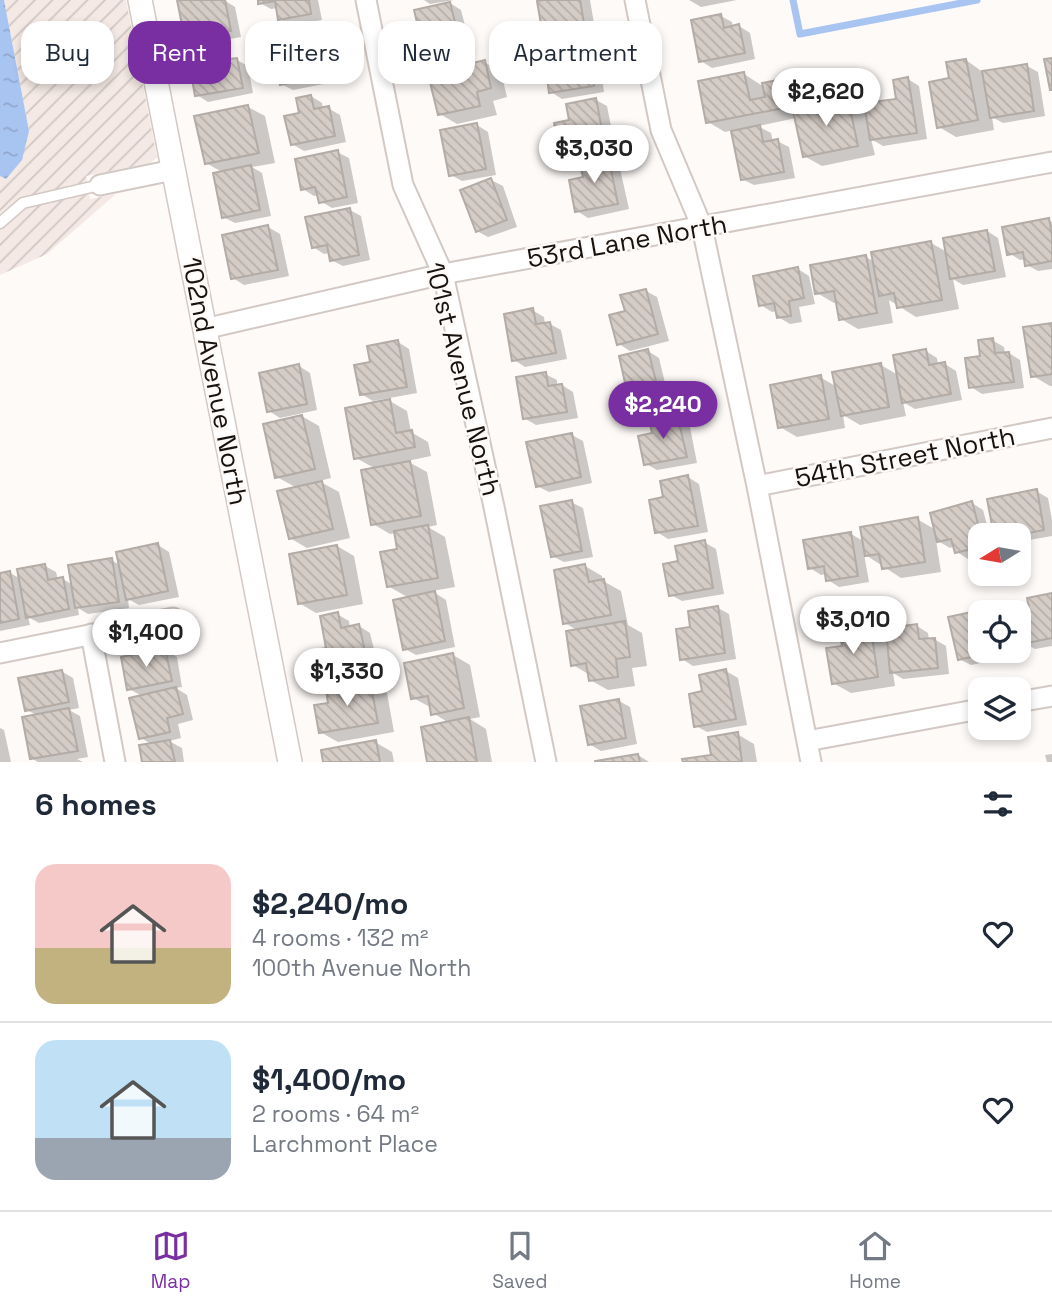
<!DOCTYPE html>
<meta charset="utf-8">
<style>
:root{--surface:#fff;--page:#f2f2f3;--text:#1f2937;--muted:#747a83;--line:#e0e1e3;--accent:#792ea1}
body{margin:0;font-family:"Space Grotesk",sans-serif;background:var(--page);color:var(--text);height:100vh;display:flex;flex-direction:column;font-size:26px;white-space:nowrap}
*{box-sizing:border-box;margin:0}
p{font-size:23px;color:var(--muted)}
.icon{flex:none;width:38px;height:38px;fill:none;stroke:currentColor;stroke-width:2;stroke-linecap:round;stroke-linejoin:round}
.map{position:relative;height:762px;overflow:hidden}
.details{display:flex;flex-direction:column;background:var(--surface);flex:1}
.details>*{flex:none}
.guide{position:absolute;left:21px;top:21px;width:700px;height:63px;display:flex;gap:14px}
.needle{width:46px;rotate:259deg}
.tools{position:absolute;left:968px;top:523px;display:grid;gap:14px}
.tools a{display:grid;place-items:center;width:63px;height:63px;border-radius:14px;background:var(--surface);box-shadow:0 4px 10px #0003;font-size:35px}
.price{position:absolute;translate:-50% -60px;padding:0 16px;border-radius:24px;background:#fff;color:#222;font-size:23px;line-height:46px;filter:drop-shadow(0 2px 4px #0008)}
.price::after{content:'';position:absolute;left:50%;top:42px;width:21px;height:16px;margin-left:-10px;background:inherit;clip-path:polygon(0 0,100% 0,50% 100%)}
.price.current{background:var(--accent);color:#fff}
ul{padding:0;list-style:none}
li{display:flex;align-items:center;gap:21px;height:175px;padding:0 35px}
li+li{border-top:2px solid var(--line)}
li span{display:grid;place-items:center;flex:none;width:196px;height:140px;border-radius:21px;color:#555}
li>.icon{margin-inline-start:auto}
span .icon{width:84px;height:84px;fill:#fffc;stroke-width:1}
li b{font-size:30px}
h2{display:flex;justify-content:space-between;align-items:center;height:84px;padding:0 35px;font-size:30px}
.pill{padding:0 24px;border-radius:21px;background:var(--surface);box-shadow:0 4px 10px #0003;font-size:24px;line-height:63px}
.pill.current{background:var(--accent);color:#fff}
.menu{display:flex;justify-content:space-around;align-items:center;height:98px;border-top:2px solid var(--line);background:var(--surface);font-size:19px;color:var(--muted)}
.menu a{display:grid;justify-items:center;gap:4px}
.menu .current{color:var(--accent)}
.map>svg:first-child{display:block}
.industrial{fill:url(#industrial-furrows)}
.water{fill:url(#water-ripples)}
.shadow{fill:#0003}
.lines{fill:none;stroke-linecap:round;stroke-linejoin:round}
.stream{stroke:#a8c4f1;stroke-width:7}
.building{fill:url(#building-back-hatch);stroke:#b3aba5;stroke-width:2}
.service-casing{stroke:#d3c9c4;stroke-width:13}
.minor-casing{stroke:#d3c9c4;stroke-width:23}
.tertiary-casing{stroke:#d3c9c4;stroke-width:26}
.service{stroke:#fff;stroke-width:10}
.minor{stroke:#fff;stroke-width:19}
.tertiary{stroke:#fff;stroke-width:23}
.labels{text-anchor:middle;stroke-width:5;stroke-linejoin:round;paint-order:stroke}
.street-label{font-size:26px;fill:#151210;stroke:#fefaf8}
</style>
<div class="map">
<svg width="1052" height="762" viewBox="0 0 1052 762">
<defs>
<pattern id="industrial-furrows" width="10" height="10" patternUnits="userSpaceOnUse" patternTransform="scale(1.75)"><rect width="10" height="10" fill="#f4e9e4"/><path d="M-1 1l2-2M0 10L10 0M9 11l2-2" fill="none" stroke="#d0c7c3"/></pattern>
<pattern id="water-ripples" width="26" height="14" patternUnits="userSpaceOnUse" patternTransform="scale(1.75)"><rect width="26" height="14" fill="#a8c4f1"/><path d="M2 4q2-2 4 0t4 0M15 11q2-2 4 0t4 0" fill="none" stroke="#90a7ce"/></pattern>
<pattern id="building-back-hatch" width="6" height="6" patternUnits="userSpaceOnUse" patternTransform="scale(1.75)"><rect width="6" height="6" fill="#d5ccc6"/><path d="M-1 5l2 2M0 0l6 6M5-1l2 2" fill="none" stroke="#b6aea9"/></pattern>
</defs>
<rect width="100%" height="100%" fill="#fefaf8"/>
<!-- industrial -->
<path class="industrial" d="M4,0H126L157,157L150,163L86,176L90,199L116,194L47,254L0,275V176L6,179L29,131Z"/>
<!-- water -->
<path class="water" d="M0,0H4L29,131L22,160L6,179L0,176Z"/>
<!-- shadow -->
<path class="shadow" d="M179,0H224L235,7L241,37L198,45L186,38Z
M259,0H318L322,20L291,26L280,19L278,8L271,9L260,3Z
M424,0H454L430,4Z
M553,0H590L596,35L556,42L545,35Z
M689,0H737L701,7Z
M450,3L461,10L472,53L438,61L427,55Z
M721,16L732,22L733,28L739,26L750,33L755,59L712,68L701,61Z
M308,33L320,39L329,83L293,90L281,84L295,52Z
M586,43L598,50L604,92L562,99L551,92L562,62Z
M218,47L230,54L231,61L237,60L248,66L253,93L208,102L197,95Z
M966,60L984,73L1027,66L1038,72L1045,116L1003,123L992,117L994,130L956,137L939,127L951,79Z
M484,62L501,72L507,97L493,101L497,115L457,124L440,114Z
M744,74L761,85L777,82L795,92L799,112L848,101L867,112L898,100L908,79L919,86L927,139L883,146L871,139L875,155L822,166L804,156L796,118L758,126L771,133L773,142L777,141L789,147L795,178L754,185L742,179L733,130L725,132L708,122Z
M311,96L322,103L323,109L328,108L340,115L346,142L304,151L292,144L301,114Z
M596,100L607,106L616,152L573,160L561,153L571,121Z
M248,107L265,116L275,163L252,167L262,173L271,216L235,223L223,217L222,172L206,163Z
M477,125L488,132L496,175L462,181L451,175Z
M337,152L349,158L358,203L332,208L320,201L319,195L314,196L303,189Z
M608,157L619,164L629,209L588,218L577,211L585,179Z
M491,180L503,186L517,227L488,237L477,231Z
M350,210L361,216L370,260L343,266L331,260L330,253L324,254L313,247Z
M1048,220L1052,222V269L1038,271L1027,265L1026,259L1020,260L1009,253Z
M268,227L280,234L289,276L244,285L233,278Z
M987,231L998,238L1006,277L963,285L953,279L959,309L916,317L889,300L893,323L858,329L841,319L838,302L834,303L817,293L866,257L875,262L931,243L947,252Z
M798,269L809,276L815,304L799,307L802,322L790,324L778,317L777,311L772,312L761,305Z
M646,291L657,297L669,341L630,351L619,344L627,312Z
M532,310L544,317L545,324H550L561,330L567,359L525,367L514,360Z
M1052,325V386H1050L1033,376Z
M992,340L1004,347L1005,354L1009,353L1020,360L1024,388L982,394L971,387L982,357Z
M398,342L409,349L417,393L373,401L361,394L372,363Z
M648,351L659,358L670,404L643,411L632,404Z
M926,351L937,358L938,365L945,364L956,371L962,400L915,409L903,402L906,416L860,425L843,415L845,428L797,437L780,427L820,377L837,387L881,365L898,375Z
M299,366L310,373L317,410L280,418L269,411Z
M545,374L557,380V386L562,385L573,392L578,418L536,425L524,418Z
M390,401L407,411L411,432L428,442L431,456L407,461L427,472L437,525L428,527L445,537L455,587L432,591L446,600L455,647L416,655L405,649L409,598L388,586L399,551L396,533L390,534L373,524L376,469L356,458Z
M300,415L319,426L331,478L319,481L339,492L350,538L307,548L290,538L297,488L277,477Z
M677,415L689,422L697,463L657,470L646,464L654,435Z
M572,435L583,441L592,483L549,492L537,486Z
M688,477L699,484L708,532L668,539L657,532L665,499Z
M1036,491L1048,498L1052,520V536L1018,542V536H996Z
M571,502L583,508L593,557L564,562L552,556Z
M972,503L983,510L990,536H980V556L968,559L957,552L955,546L950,548L936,540L941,572L901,578L864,554L869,582L839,587L828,580L827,574L821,575L810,568L851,534L865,542L917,519L936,530Z
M704,542L716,549L724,594L682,601L671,595L680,563Z
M158,545L169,552L179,597L139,605L128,599L129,608L88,614L78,608L79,615L39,623L28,617L30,625L0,631V575L10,573L21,579L45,566L56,572L58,580L63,579L73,585L111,560L120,565Z
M337,546L354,556L363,604L316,613L299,603Z
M585,566L602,576L603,581L621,591L628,625L642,633L647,666L632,668L635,686L608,690L590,680V675L573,665L578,631L565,623Z
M1052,595V646L1035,649L1024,643L1032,614Z
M718,608L729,614L736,659L693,666L682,659L692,628Z
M994,609L1001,612H980V651H1014L1015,656L971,665L959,659L950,618Z
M337,614L349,621L350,628L359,626L370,633L377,662L324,673L313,667L328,649Z
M870,625L888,635L917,626L928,633L929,640L934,639L946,646L949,674L903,679L893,673L895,686L851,693L833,683L844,647Z
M165,650L177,657L182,687L176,688L187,695L193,720L178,724L181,738L169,741L182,748L184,762H144L153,745L141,738L142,696L129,689Z
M453,655L470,665L480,717L470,719L486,729L492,762H429L449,723L433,713L432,708L413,698Z
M61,671L73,678L79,708L69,710L80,716L88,757L77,759L83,762H38L31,758L38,716L27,710Z
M726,671L738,678L747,725L707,732L696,726L704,693Z
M369,683L387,693L394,732L338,742L320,732L330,705Z
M619,701L630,707L637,744L601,751L589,744Z
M0,728L4,730L11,762H0Z
M737,734L754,744L757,762H684L713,756Z
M375,742L392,752L394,762H325Z
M1052,754V762H1047L1045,755Z
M638,755L649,762H600Z"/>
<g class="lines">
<!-- stream -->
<path class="stream" d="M793,0L800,34L977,0"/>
</g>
<!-- building -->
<path class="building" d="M177,0H225L231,31L185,40Z
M258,0H309L311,14L278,20L275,1L258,4Z
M544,0H580L585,29L543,36L537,1Z
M450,2L461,47L425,56L414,10Z
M721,14L724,28L739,24L745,53L699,62L691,20Z
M309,31L318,77L280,85L273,54L292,50L289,35Z
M586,42L594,86L549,93L545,63L560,61L557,46Z
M219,45L221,60L237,58L243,88L195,96L187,51Z
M1052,58V90H1050L1044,59Z
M966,59L978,120L937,128L929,82L949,78L946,62Z
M485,60L491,88L477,92L480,106L438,115L428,74Z
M1027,64L1034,111L990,118L982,71Z
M744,72L750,100L765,97L762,83L778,80L784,108L706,123L698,81Z
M908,77L917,133L870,140L864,103L896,99L893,80Z
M311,95L314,109L329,106L335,136L291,145L284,116L299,113L296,98Z
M596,98L605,146L560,154L554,123L569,120L566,104Z
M848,99L858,146L803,157L793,111Z
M248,105L259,153L205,164L194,116Z
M477,123L486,169L449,176L440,130Z
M760,125L763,142L778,139L784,172L741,180L731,131Z
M338,150L347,197L319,203L315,187L301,190L295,159Z
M608,155L618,204L575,212L569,180L583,177L579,161Z
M251,165L260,210L222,218L213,173Z
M491,178L507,220L476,232L460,190Z
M350,208L359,255L330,261L327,245L312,248L305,217Z
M1049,218L1052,236V261L1025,266L1023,252L1007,255L1002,227Z
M268,225L278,270L231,279L222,235Z
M987,230L995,271L950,279L943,238Z
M931,241L942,300L897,308L894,293L879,296L871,252Z
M866,255L877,313L839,320L834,291L815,294L810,265Z
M798,267L804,298L789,301L791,316L777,318L774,303L759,306L753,276Z
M646,289L658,334L617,345L609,315L625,311L620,295Z
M533,308L536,324L550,322L556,353L512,361L504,314Z
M1052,323V374L1031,377L1023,327Z
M993,338L995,353L1009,352L1014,382L969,388L965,358L980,356L978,340Z
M398,340L407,387L360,395L354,365L370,362L367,346Z
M648,349L660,398L630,405L619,356Z
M926,349L929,365L945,362L951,394L902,403L893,355Z
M881,363L889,407L841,416L832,372Z
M299,364L307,404L267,412L259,373Z
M546,372L548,386L562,384L567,412L523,419L516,377Z
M821,375L829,419L778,428L770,385Z
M390,399L396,433L412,430L415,447L354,459L345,408Z
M677,414L687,457L644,465L638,436L652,433L649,419Z
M302,415L315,469L275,478L263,424Z
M572,433L581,477L536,487L526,442Z
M410,461L421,516L371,525L361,470Z
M688,475L698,526L655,533L649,500L663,497L660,481Z
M322,481L333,529L289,539L277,491Z
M1037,489L1044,530L1013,536H994L987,499Z
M572,500L582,551L551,557L540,506Z
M972,501L981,536L980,547L955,553L951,539L937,542L930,513Z
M918,517L925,562L882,569L879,554L865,556L860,527Z
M428,525L438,578L387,587L380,552L397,549L394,531Z
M851,532L858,576L826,581L824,566L808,569L803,540Z
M705,540L713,588L669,596L663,564L678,561L675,546Z
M158,543L168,591L126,600L116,552Z
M337,545L347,595L298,604L289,554Z
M112,558L119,602L75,608L68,565Z
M45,564L48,580L63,577L69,609L26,618L17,569Z
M585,564L589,582L604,579L611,615L563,624L554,570Z
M10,571L19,619L0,623V573Z
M435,591L445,641L403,650L393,600Z
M1052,593V638L1022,644L1018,615L1030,612L1027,598Z
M718,606L725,653L680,660L676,629L690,627L688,611Z
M995,607L996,612H980V651H998L958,660L948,617Z
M338,612L341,628L359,624L366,656L311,668L308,652L326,648L320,616Z
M625,621L630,657L616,659L618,677L589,681L586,663L571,666L566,631Z
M870,623L878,677L832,684L826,648L842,646L839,628Z
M917,624L919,639L935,638L938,668L890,673L886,628Z
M165,648L172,681L127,690L121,657Z
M453,653L464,708L431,715L428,696L411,699L404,663Z
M726,669L736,719L694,727L689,694L702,691L699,675Z
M62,670L69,702L25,711L18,678Z
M370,681L378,723L319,733L314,705L328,703L326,689Z
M176,687L183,714L167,718L170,732L139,739L129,698Z
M619,699L626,738L588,745L580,706Z
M69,708L78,751L30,759L22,717Z
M469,717L477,762H427L421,727Z
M738,732L742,762H683L682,759L711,755L708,737Z
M170,740L175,762H142L139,745Z
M376,740L380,762H323L321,750Z
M638,754L640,762H595V761Z"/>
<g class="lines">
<defs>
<path id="service" d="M0,223L23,203L100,185"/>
<path id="minor" d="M366,0L403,185L443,274L494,507L546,762
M635,0L661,130L702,227L757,486L811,762
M100,185L173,170
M204,329L443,274L1052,162
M757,486L1052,428
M91,634L115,762
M0,653L173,618
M1018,702L1052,696
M807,741L980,709"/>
<path id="tertiary" d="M140,0L290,762"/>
</defs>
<!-- service casing -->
<use href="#service" class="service-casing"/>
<!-- minor casing -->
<use href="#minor" class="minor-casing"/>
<!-- tertiary casing -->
<use href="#tertiary" class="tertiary-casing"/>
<!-- service -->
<use href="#service" class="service"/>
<!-- minor -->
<use href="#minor" class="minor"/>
<!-- tertiary -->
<use href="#tertiary" class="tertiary"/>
</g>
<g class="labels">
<!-- street labels -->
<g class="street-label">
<text transform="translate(627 241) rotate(-10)" y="9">53rd Lane North</text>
<text transform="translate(463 379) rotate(76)" y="9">101st Avenue North</text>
<text transform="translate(215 381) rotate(79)" y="9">102nd Avenue North</text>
<text transform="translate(905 457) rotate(-11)" y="9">54th Street North</text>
</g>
</g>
</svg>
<div class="tools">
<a><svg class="needle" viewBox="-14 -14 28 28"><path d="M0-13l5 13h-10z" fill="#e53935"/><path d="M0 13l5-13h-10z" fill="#747a83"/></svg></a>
<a><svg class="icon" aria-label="locate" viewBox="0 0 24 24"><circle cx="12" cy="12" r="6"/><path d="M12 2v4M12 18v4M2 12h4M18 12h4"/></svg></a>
<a><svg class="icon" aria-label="layers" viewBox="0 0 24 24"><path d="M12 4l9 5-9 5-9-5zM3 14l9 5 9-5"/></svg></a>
</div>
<b class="price" style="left:826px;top:128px">$2,620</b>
<b class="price" style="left:594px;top:185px">$3,030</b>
<b class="price current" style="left:663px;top:441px">$2,240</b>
<b class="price" style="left:853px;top:656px">$3,010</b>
<b class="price" style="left:146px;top:669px">$1,400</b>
<b class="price" style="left:347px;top:708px">$1,330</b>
<div class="guide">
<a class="pill">Buy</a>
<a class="pill current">Rent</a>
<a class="pill">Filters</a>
<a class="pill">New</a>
<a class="pill">Apartment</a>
</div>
</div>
<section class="details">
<h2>6 homes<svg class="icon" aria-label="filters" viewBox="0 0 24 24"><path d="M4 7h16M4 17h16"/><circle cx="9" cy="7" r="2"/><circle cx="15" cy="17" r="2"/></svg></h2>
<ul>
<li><span style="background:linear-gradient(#f6c9c9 60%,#c2b280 0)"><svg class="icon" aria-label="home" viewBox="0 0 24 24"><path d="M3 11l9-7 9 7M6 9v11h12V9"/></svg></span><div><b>$2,240/mo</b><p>4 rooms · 132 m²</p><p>100th Avenue North</p></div><svg class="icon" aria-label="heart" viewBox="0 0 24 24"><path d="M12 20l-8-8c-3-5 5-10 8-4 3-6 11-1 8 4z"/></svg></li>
<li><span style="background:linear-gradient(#bfe0f5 70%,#9aa5b1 0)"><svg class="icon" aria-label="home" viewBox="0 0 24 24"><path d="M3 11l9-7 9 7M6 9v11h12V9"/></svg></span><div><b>$1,400/mo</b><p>2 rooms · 64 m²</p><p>Larchmont Place</p></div><svg class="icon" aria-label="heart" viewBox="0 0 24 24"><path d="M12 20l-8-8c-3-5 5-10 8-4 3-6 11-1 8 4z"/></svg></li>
</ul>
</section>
<nav class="menu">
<a class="current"><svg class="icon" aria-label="map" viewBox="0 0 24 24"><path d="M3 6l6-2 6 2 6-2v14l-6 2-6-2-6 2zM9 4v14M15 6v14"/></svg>Map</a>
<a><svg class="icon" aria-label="saved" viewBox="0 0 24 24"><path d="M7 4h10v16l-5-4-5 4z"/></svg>Saved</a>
<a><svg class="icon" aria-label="home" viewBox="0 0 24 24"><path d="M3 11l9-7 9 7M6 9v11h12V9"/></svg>Home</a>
</nav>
